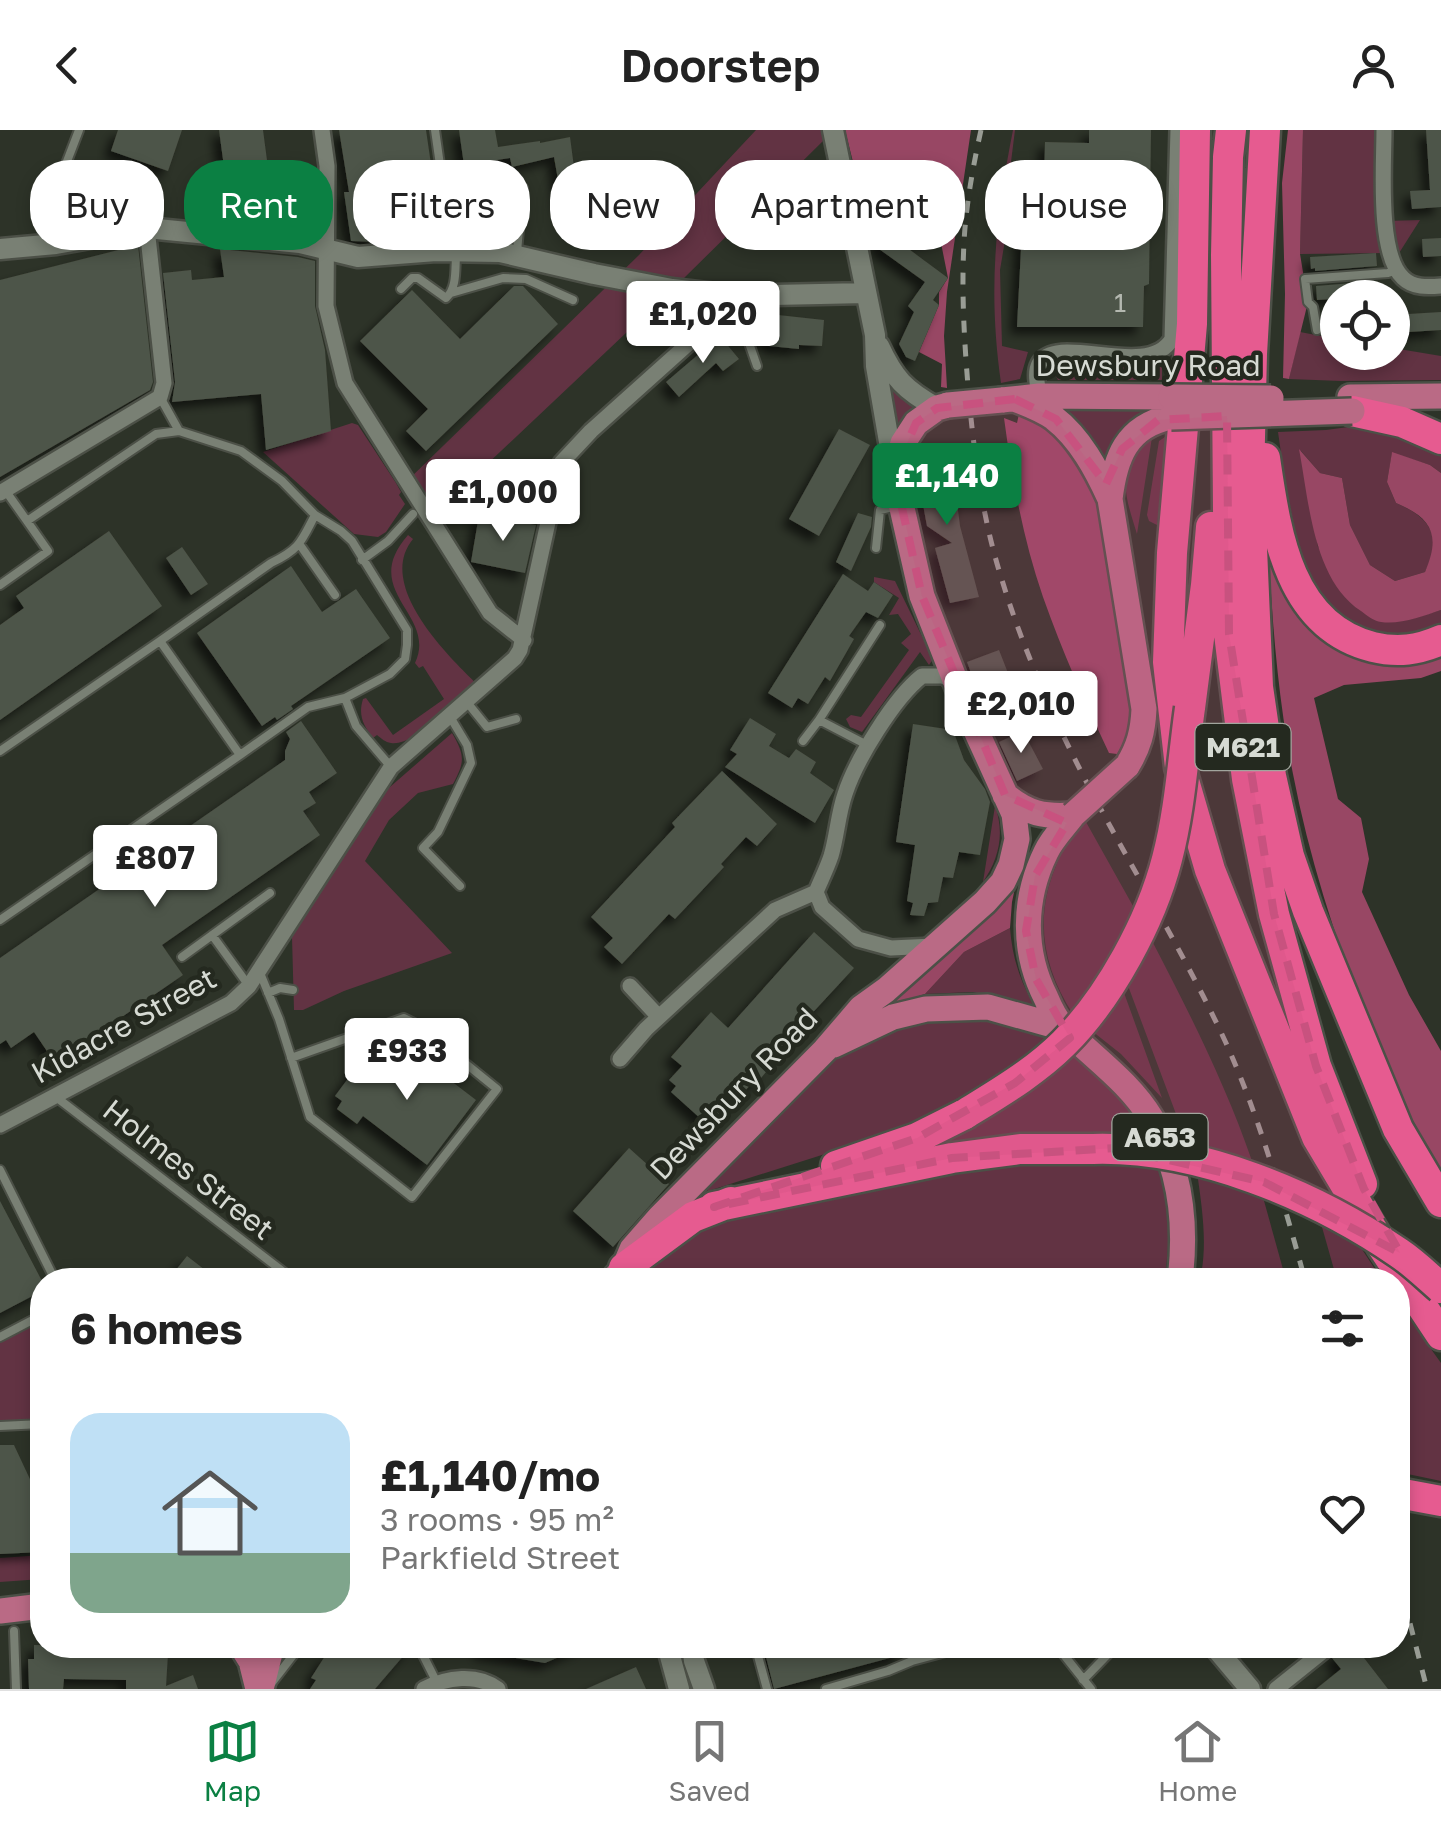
<!DOCTYPE html>
<meta charset="utf-8">
<style>
:root{--surface:#fff;--page:#f2f2f2;--text:#222;--muted:#767676;--line:#e0e0e0;--accent:#0b8043}
body{margin:0;font-family:"Golos Text",sans-serif;background:var(--page);color:var(--text);height:100vh;display:flex;flex-direction:column;font-size:38px;white-space:nowrap}
*{box-sizing:border-box;margin:0}
p{font-size:32px;color:var(--muted)}
.icon{flex:none;width:55px;height:55px;fill:none;stroke:currentColor;stroke-width:2;stroke-linecap:round;stroke-linejoin:round}
.map{position:relative;flex:1;overflow:hidden}
.sheet{position:absolute;left:30px;top:1138px;width:1380px;height:390px;display:flex;flex-direction:column;background:var(--surface);border-radius:40px;box-shadow:0 5px 15px #0003}
.sheet>*{flex:none}
.top-card{position:absolute;left:30px;top:30px;width:1382px;height:90px;display:flex;gap:20px}
.tools{position:absolute;left:1320px;top:150px;display:grid;gap:20px}
.tools a{display:grid;place-items:center;width:90px;height:90px;border-radius:50%;background:var(--surface);box-shadow:0 5px 15px #0003;font-size:50px}
.price{position:absolute;translate:-50% -85px;padding:0 22px;border-radius:10px;background:#fff;color:#222;font-size:32px;line-height:65px;filter:drop-shadow(0 2px 5px #0008)}
.price::after{content:'';position:absolute;left:50%;top:60px;width:30px;height:22px;margin-left:-15px;background:inherit;clip-path:polygon(0 0,100% 0,50% 100%)}
.price.active{background:var(--accent);color:#fff}
ul{padding:0;list-style:none}
li{display:flex;align-items:center;gap:30px;height:250px;padding:0 40px}
li+li{border-top:2px solid var(--line)}
li span{display:grid;place-items:center;flex:none;width:280px;height:200px;border-radius:30px;color:#555}
li>.icon{margin-inline-start:auto}
span .icon{width:120px;height:120px;fill:#fffc;stroke-width:1}
li b{font-size:42px}
h2{display:flex;justify-content:space-between;align-items:center;height:120px;padding:0 40px;font-size:42px}
.chip{padding:0 35px;border-radius:40px;background:var(--surface);box-shadow:0 5px 15px #0003;font-size:35px;line-height:90px}
.chip.active{background:var(--accent);color:#fff}
header{display:flex;justify-content:space-between;align-items:center;height:130px;padding:0 40px;background:var(--surface);font-size:45px;font-weight:600}
.menu{display:flex;justify-content:space-around;align-items:center;height:140px;border-top:2px solid var(--line);background:var(--surface);font-size:28px;color:var(--muted)}
.menu a{display:grid;justify-items:center;gap:5px}
.menu .active{color:var(--accent)}
.map>svg:first-child{display:block}
.green{fill:#623343}
.forest{fill:#984764}
.building{fill:#4e5448;filter:url(#shadow)}
.lines{fill:none;stroke-linecap:round;stroke-linejoin:round}
.service-casing{stroke:#4c5047;stroke-width:12}
.minor-casing{stroke:#4c5047;stroke-width:20}
.tertiary-casing{stroke:#4c5047;stroke-width:25}
.primary-casing{stroke:#4c5047;stroke-width:30}
.motorway-casing{stroke:#4c5047;stroke-width:35}
.service{stroke:#798074;stroke-width:8}
.minor{stroke:#798074;stroke-width:15}
.tertiary{stroke:#798074;stroke-width:20}
.primary{stroke:#ba6a85;stroke-width:25}
.motorway{stroke:#e65b90;stroke-width:30}
.rail{stroke:#999d95;stroke-width:5;stroke-dasharray:12 12;stroke-linecap:butt}
.primary-bridge-casing{stroke:#4c5047;stroke-width:30;stroke-linecap:butt}
.motorway-bridge-casing{stroke:#4c5047;stroke-width:35;stroke-linecap:butt}
.primary-bridge{stroke:#ba6a85;stroke-width:25}
.motorway-bridge{stroke:#e65b90;stroke-width:30}
.marked{fill:#c8527f;fill-opacity:0.2;stroke:#c8527f;stroke-width:8;stroke-dasharray:20 12;stroke-linejoin:round}
.labels{text-anchor:middle;stroke-width:9;stroke-linejoin:round;paint-order:stroke}
.number-label{font-size:25px;fill:#b4b8b0}
.shield{fill:#24291f;stroke:#a1a59d;stroke-width:2.5}
.shield-label{font-size:28px;font-weight:bold;fill:#d6dad3}
.street-label{font-size:30px;fill:#d6dad3;stroke:#24291f}
</style>
<header><svg class="icon" aria-label="back" viewBox="0 0 24 24"><path d="M15 5l-7 7 7 7"/></svg>Doorstep<svg class="icon" aria-label="person" viewBox="0 0 24 24"><circle cx="12" cy="8" r="4"/><path d="M4 21q1-7 8-7t8 7"/></svg></header>
<div class="map">
<svg width="1441" height="1559" viewBox="0 0 1441 1559">
<defs>
<filter id="shadow"><feDropShadow dx="-7" dy="7" stdDeviation="5" flood-color="#0009"/></filter>
</defs>
<rect width="100%" height="100%" fill="#2d3328"/>
<!-- green -->
<path class="green" d="M756,0H821L823,11L681,151L429,389L406,352L639,125Z
M1013,0H1015L1011,32L1017,39L1000,140L1002,216L1028,222L1020,249L1001,253C988,161 995,91 1013,0Z
M1303,0H1381L1387,123L1300,124Z
M1420,90L1394,131L1386,91Z
M1300,202L1321,206L1337,214L1338,222H1392L1393,218L1441,226V250L1341,251L1289,249Z
M878,231L921,279L896,317Z
M1065,232L1146,236L1162,232V250H1058L1053,241L1056,236Z
M1146,276L1150,290L1107,336L1057,277Z
M352,293L358,295L396,353L401,362L399,365L405,374L386,402L378,407L354,404L263,322Z
M1363,295L1408,308L1441,321V343L1430,335L1392,323L1387,352L1396,373C1415,381 1436,394 1434,419C1434,426 1428,435 1425,442L1395,451L1370,435L1350,395L1342,348L1320,343L1301,321L1318,417L1411,489L1441,480V495C1418,506 1397,508 1373,502C1348,496 1325,478 1313,455C1308,447 1305,435 1302,426C1290,385 1284,344 1278,302L1326,300Z
M1168,305L1157,395L1149,391L1147,385L1159,311Z
M1152,307L1137,404C1124,362 1115,340 1152,307Z
M408,405L413,409C376,454 445,523 476,553C459,568 415,617 391,613C385,612 382,609 377,605L373,608C363,595 358,585 363,569L366,568L393,605L444,569L423,536L419,538L415,533C438,484 358,462 408,405Z
M874,447L895,451L933,529L929,535L920,522L862,602L850,597L846,589L851,585L861,587L909,520L901,513L911,504L898,484L889,485L899,468L874,452Z
M452,603C465,625 465,632 453,654L418,663L389,690L365,731L452,823L344,861L303,880H294L292,807L375,670Z
M995,676C1005,703 999,729 983,752Z
M1086,692L1138,785L1073,884C1043,838 1034,788 1056,736C1060,727 1063,716 1069,708C1074,702 1080,697 1086,692Z
M1010,798C1012,825 1019,849 1033,873L1030,875L973,862L925,864L964,822Z
M1151,809C1188,880 1226,955 1252,1031L1188,1016L1127,853Z
M1123,860L1162,968L1121,924L1092,901Z
M939,887C978,890 1015,893 1052,908L982,960L910,997L708,1061L703,1052L822,938L853,915L892,897Z
M1073,922C1102,949 1127,972 1146,1007L1108,1004L1021,1006L912,1023Z
M1004,1031L1160,1035C1170,1073 1171,1112 1164,1150H640C673,1116 703,1098 747,1080Z
M1197,1042L1261,1060L1286,1150H1200C1208,1114 1202,1078 1197,1042Z
M1320,1090L1354,1107L1382,1150H1337Z
M1398,1173L1441,1233V1351L1398,1342Z
M42,1185V1294L0,1296V1207Z
M42,1425V1449L0,1452V1428Z"/>
<!-- forest -->
<path class="forest" d="M845,0H971L947,162L944,206L947,258L941,257L942,234L919,222L939,175V162L948,148L940,108L945,98L853,32Z
M1288,0H1303L1300,124L1308,172L1289,249L1283,248L1285,164L1282,53Z
M1019,284C1059,296 1082,334 1099,370L1131,572C1130,591 1128,608 1117,624L1109,623C1085,572 1062,521 1043,467C1023,409 1012,348 1004,288L1017,293Z
M1299,319L1320,343L1342,348L1350,395L1370,435L1395,451L1425,442C1441,405 1432,388 1396,373L1387,352L1392,322L1430,335L1441,343V480C1423,486 1400,495 1381,492C1374,491 1366,485 1361,481C1313,450 1309,371 1299,319Z
M1269,431H1273L1328,508L1441,520V541L1421,548L1344,555L1314,568L1338,669L1361,688L1369,729L1362,762L1409,865L1441,921V1044C1375,925 1319,779 1293,644C1279,574 1273,503 1269,431Z
M1016,753L1012,772L1010,798L964,822L925,864L884,877L881,874Z"/>
<!-- building -->
<path class="building" d="M118,0H182L168,41L111,21Z
M219,0H263L270,53L227,59Z
M339,0H426L433,48L370,60L377,112L351,111L344,62H349Z
M459,0H495L498,17L540,11V13L570,7L579,75L563,78L554,27L512,37L510,28L464,35Z
M1089,0H1151L1149,154L1144,156L1143,197H1017L1022,99H1034V93H1043L1045,12L1089,13Z
M1426,0H1441V77L1412,79L1410,61L1430,60Z
M872,45L946,98L940,108L902,114L948,148L933,170L939,175L915,231L906,227L899,214L914,182L908,176L925,152L879,119L867,52Z
M456,68L514,74L512,99L454,95Z
M1441,108V126L1423,127L1422,109Z
M138,115L153,252L150,260L0,347V150Z
M220,119L298,127L315,131V176L325,220L331,301L266,320L261,264L172,272L175,252L163,143L191,140L192,150L224,147Z
M1376,123L1377,136L1315,141V138L1311,139L1310,127Z
M1378,151L1379,166L1317,170L1316,156Z
M514,156H523L558,194L426,321L406,301L428,279L360,211L412,160L460,209Z
M1441,182V200L1392,203V185Z
M769,184L824,190L822,216L799,215V219L769,216L770,209L761,208L763,194L768,195Z
M720,206L739,229L723,241L716,233L679,267L666,252Z
M839,299L870,315L819,406L789,389Z
M945,328L952,332L960,396L979,467L950,473L935,418L952,413L927,396L916,337L931,333L930,331Z
M858,383L872,387L871,397L851,441L836,432Z
M479,385L536,395L525,443L471,432Z
M109,401L162,476L0,590V495L24,478L16,466Z
M182,417L208,454L191,465L166,428Z
M291,436L322,482L356,459L390,508L291,576L293,579L277,590L275,587L262,596L197,503Z
M843,444L868,461L874,452L893,465L878,488L866,482L849,506L854,509L830,551L825,547L808,574L798,568L792,578L768,563Z
M999,520L1015,561L982,573L967,532Z
M750,588L776,604L769,616L789,628L796,619L816,632L810,643L834,660L815,693L725,637L737,624L730,620Z
M301,591L337,643L309,662L316,673L303,681L320,705L162,815L183,845L55,933L34,902L11,918L6,910L0,914V828L285,630V621L290,609L286,602Z
M913,594L953,600L964,630L985,659L990,672L980,725L959,722L953,748L943,747L938,772L928,773L924,786L910,785L913,773L907,771L915,715L896,712Z
M1023,601L1043,639L1017,651L999,612Z
M722,641L777,694L757,716L746,707L721,734L724,737L675,789L669,784L622,834L604,817L613,808L591,787L675,697L672,693Z
M814,802L854,838L781,917L773,910L757,932L766,942L756,954L753,952L711,998L671,962L676,956L669,950L682,936L671,927L711,882L728,898Z
M404,915L476,970L427,1035L363,986L357,994L337,979L342,971L335,966L361,931L380,945Z
M629,1018L669,1054L613,1117L573,1081Z
M0,1071L42,1151V1161L0,1183Z
M187,1126L218,1150H168Z
M0,1315H14L36,1362H42V1422L0,1424Z
M34,1515L161,1517L160,1523L168,1524L166,1556L193,1545L198,1559H126V1550L64,1549L63,1559H29L28,1529H34Z
M349,1515H411V1517L375,1559H310L316,1550L311,1548L325,1526L329,1528L333,1522L340,1526Z
M481,1515H587L545,1533L480,1522Z
M763,1515H899L901,1525L774,1559Z
M1342,1515H1354L1388,1559H1316L1341,1539L1332,1528L1339,1523Z
M636,1537L646,1559H586Z"/>
<g class="lines">
<defs>
<path id="service" d="M435,0L443,56L523,58L517,121
M56,114L50,87L56,60L79,0
M401,159L412,148H418L446,168C457,158 455,140 456,126
M451,163L503,148L526,149L573,170
M734,170L757,236
M1317,200L1313,177L1308,172L1305,149L1388,143L1397,140
M160,267L179,301
M5,360L27,391L156,304L179,301L241,321L282,351L315,385L341,401L352,411L407,500V515L405,529L390,544L345,568L356,596L391,637
M300,415L335,465
M876,418L880,380L897,376
M362,430L388,411L413,384
M0,455L48,421L27,391
M160,511L271,433C300,419 301,412 315,385
M466,571L487,597L516,589
M449,585L467,615L471,633L438,702L423,718L460,756
M803,611L819,590
M869,616L819,590L880,495
M0,621L160,511L240,625L0,790
M240,625L308,577L345,568
M212,805L249,856
M182,827L270,763
M260,843L279,889L310,987L412,1067L497,959L418,895L404,888L291,928
M268,863L280,858L293,860
M56,967L294,1150
M0,1040L55,1150
M0,1207L42,1185
M0,1296L42,1294
M14,1501L16,1559
M418,1515L437,1553
M755,1515L767,1559
M1056,1515L1091,1559
M1083,1550L1117,1515
M270,1555L301,1515
M826,1559L888,1541L912,1531L972,1515"/>
<path id="minor" d="M322,0L327,36L326,176L345,253L490,483L524,510
M1384,0C1384,34 1377,124 1403,148C1413,158 1428,157 1441,156
M1039,266C1038,256 1034,243 1039,234C1057,201 1147,251 1172,209L1178,0
M0,363L160,267L164,253L147,98
M934,816L891,818L858,809L822,777L816,762C821,750 827,738 831,726C837,706 838,684 845,664C856,630 894,568 922,546H943L955,552
M630,856L659,887
M620,929L646,899L775,780L816,762
M0,995L231,873L249,856L391,637L515,528L520,520L561,333L591,301L727,179L733,166
M424,1559C447,1547 477,1543 498,1559
M1276,1559L1331,1515"/>
<path id="tertiary" d="M833,0L875,205L876,236L894,341
M0,119L56,114L147,98L300,113L358,127L436,121L500,122L594,144L672,159L733,166L866,163
M879,216C894,249 905,260 937,278
M667,1515L679,1559
M692,1515L694,1531L704,1559
M1213,1515L1250,1559"/>
<path id="primary" d="M1350,267L1441,266
M1002,270L1039,266L1171,267
M1017,270C1030,275 1043,280 1054,288C1080,308 1097,340 1110,369
M1127,636C1139,617 1143,601 1144,579L1110,369C1115,328 1126,296 1171,287
M1005,665C1028,684 1044,687 1073,685
M1073,685C1064,697 1052,709 1046,722C1023,769 1022,821 1046,868C1051,880 1057,892 1066,900C1095,929 1129,952 1151,988C1181,1038 1187,1093 1180,1150
M834,915L893,887L926,879L988,877L1063,898
M613,1150L624,1138L632,1119L660,1087L825,920L861,878L886,860L985,772L1003,752L1011,735L1017,709L1014,684L968,583L922,466L894,343L903,313L916,293L937,278L948,275
M0,1481L42,1476
M241,1515L251,1531L258,1559
M261,1559L272,1515"/>
<path id="motorway" d="M1195,0L1192,194L1172,423L1168,532L1180,637L1210,740L1317,1007L1382,1116L1441,1205
M1231,0L1228,27L1226,125L1229,504L1247,649L1274,784L1316,936L1362,1054
M1265,0L1252,224L1249,349L1258,557L1271,646L1289,726L1308,781L1398,999L1441,1072
M1352,281L1402,292L1441,309
M1265,328C1276,402 1288,496 1373,517C1398,523 1418,520 1441,510
M1190,578L1206,455L1211,397
M836,1036L917,1008L965,984
M714,1077L952,1028L1020,1019H1093
M624,1138L693,1087L731,1072
M1398,1363L1441,1371"/>
</defs>
<!-- service casing -->
<use href="#service" class="service-casing"/>
<!-- minor casing -->
<use href="#minor" class="minor-casing"/>
<!-- tertiary casing -->
<use href="#tertiary" class="tertiary-casing"/>
<!-- primary casing -->
<use href="#primary" class="primary-casing"/>
<!-- motorway casing -->
<use href="#motorway" class="motorway-casing"/>
<!-- service -->
<use href="#service" class="service"/>
<!-- minor -->
<use href="#minor" class="minor"/>
<!-- tertiary -->
<use href="#tertiary" class="tertiary"/>
<!-- primary -->
<use href="#primary" class="primary"/>
<!-- motorway -->
<use href="#motorway" class="motorway"/>
<!-- rail -->
<path class="rail" d="M981,0C973,36 966,75 964,112C961,168 965,223 970,279C976,337 984,394 1002,450C1018,503 1040,555 1063,605C1113,710 1177,807 1226,913C1260,989 1283,1070 1305,1150
M1398,1447L1427,1559"/>
<defs>
<path id="primary-bridge" d="M1171,267L1271,268
M948,275L1002,270
M1171,287L1352,281
M1073,685L1127,636"/>
<path id="motorway-bridge" d="M965,984C999,963 1035,942 1064,913C1110,867 1151,791 1167,729C1180,680 1183,627 1190,578
M1093,1019C1198,1016 1314,1065 1399,1123C1414,1133 1427,1146 1441,1158"/>
</defs>
<!-- primary-bridge casing -->
<use href="#primary-bridge" class="primary-bridge-casing"/>
<!-- motorway-bridge casing -->
<use href="#motorway-bridge" class="motorway-bridge-casing"/>
<!-- primary-bridge -->
<use href="#primary-bridge" class="primary-bridge"/>
<!-- motorway-bridge -->
<use href="#motorway-bridge" class="motorway-bridge"/>
</g>
<!-- marked area -->
<path class="marked" d="M1015,269L1056,289L1106,354L1122,319L1158,290L1227,286L1229,504L1274,784L1316,936L1364,1059L1400,1123L1264,1052L1116,1018L952,1028L714,1077L917,1008L1015,953L1070,908L1036,849L1026,801L1035,746L1067,693L1005,665L922,466L894,343L916,293L937,278Z"/>
<g class="labels">
<!-- number labels -->
<g class="number-label">
<text x="1120" y="182">1</text>
</g>
<!-- shield labels -->
<g class="shield">
<rect x="1195.5" y="594" width="95" height="46" rx="8"/>
<rect x="1112.5" y="984" width="95" height="46" rx="8"/>
</g>
<g class="shield-label">
<text x="1243" y="627">M621</text>
<text x="1160" y="1017">A653</text>
</g>
<!-- street labels -->
<g class="street-label">
<text x="1148" y="246">Dewsbury Road</text>
<text transform="translate(124 896) rotate(-29)" y="10">Kidacre Street</text>
<text transform="translate(734 964) rotate(-46)" y="10">Dewsbury Road</text>
<text transform="translate(188 1040) rotate(38)" y="10">Holmes Street</text>
</g>
</g>
</svg>
<div class="tools">
<a><svg class="icon" aria-label="locate" viewBox="0 0 24 24"><circle cx="12" cy="12" r="6"/><path d="M12 2v4M12 18v4M2 12h4M18 12h4"/></svg></a>
</div>
<b class="price" style="left:703px;top:236px">£1,020</b>
<b class="price active" style="left:947px;top:398px">£1,140</b>
<b class="price" style="left:503px;top:414px">£1,000</b>
<b class="price" style="left:1021px;top:626px">£2,010</b>
<b class="price" style="left:155px;top:780px">£807</b>
<b class="price" style="left:407px;top:973px">£933</b>
<div class="top-card">
<a class="chip">Buy</a>
<a class="chip active">Rent</a>
<a class="chip">Filters</a>
<a class="chip">New</a>
<a class="chip">Apartment</a>
<a class="chip">House</a>
</div>
<section class="sheet">
<h2>6 homes<svg class="icon" aria-label="filters" viewBox="0 0 24 24"><path d="M4 7h16M4 17h16"/><circle cx="9" cy="7" r="2"/><circle cx="15" cy="17" r="2"/></svg></h2>
<ul>
<li><span style="background:linear-gradient(#bfe0f5 70%,#7fa58c 0)"><svg class="icon" aria-label="home" viewBox="0 0 24 24"><path d="M3 11l9-7 9 7M6 9v11h12V9"/></svg></span><div><b>£1,140/mo</b><p>3 rooms · 95 m²</p><p>Parkfield Street</p></div><svg class="icon" aria-label="heart" viewBox="0 0 24 24"><path d="M12 20l-8-8c-3-5 5-10 8-4 3-6 11-1 8 4z"/></svg></li>
</ul>
</section>
</div>
<nav class="menu">
<a class="active"><svg class="icon" aria-label="map" viewBox="0 0 24 24"><path d="M3 6l6-2 6 2 6-2v14l-6 2-6-2-6 2zM9 4v14M15 6v14"/></svg>Map</a>
<a><svg class="icon" aria-label="saved" viewBox="0 0 24 24"><path d="M7 4h10v16l-5-4-5 4z"/></svg>Saved</a>
<a><svg class="icon" aria-label="home" viewBox="0 0 24 24"><path d="M3 11l9-7 9 7M6 9v11h12V9"/></svg>Home</a>
</nav>
